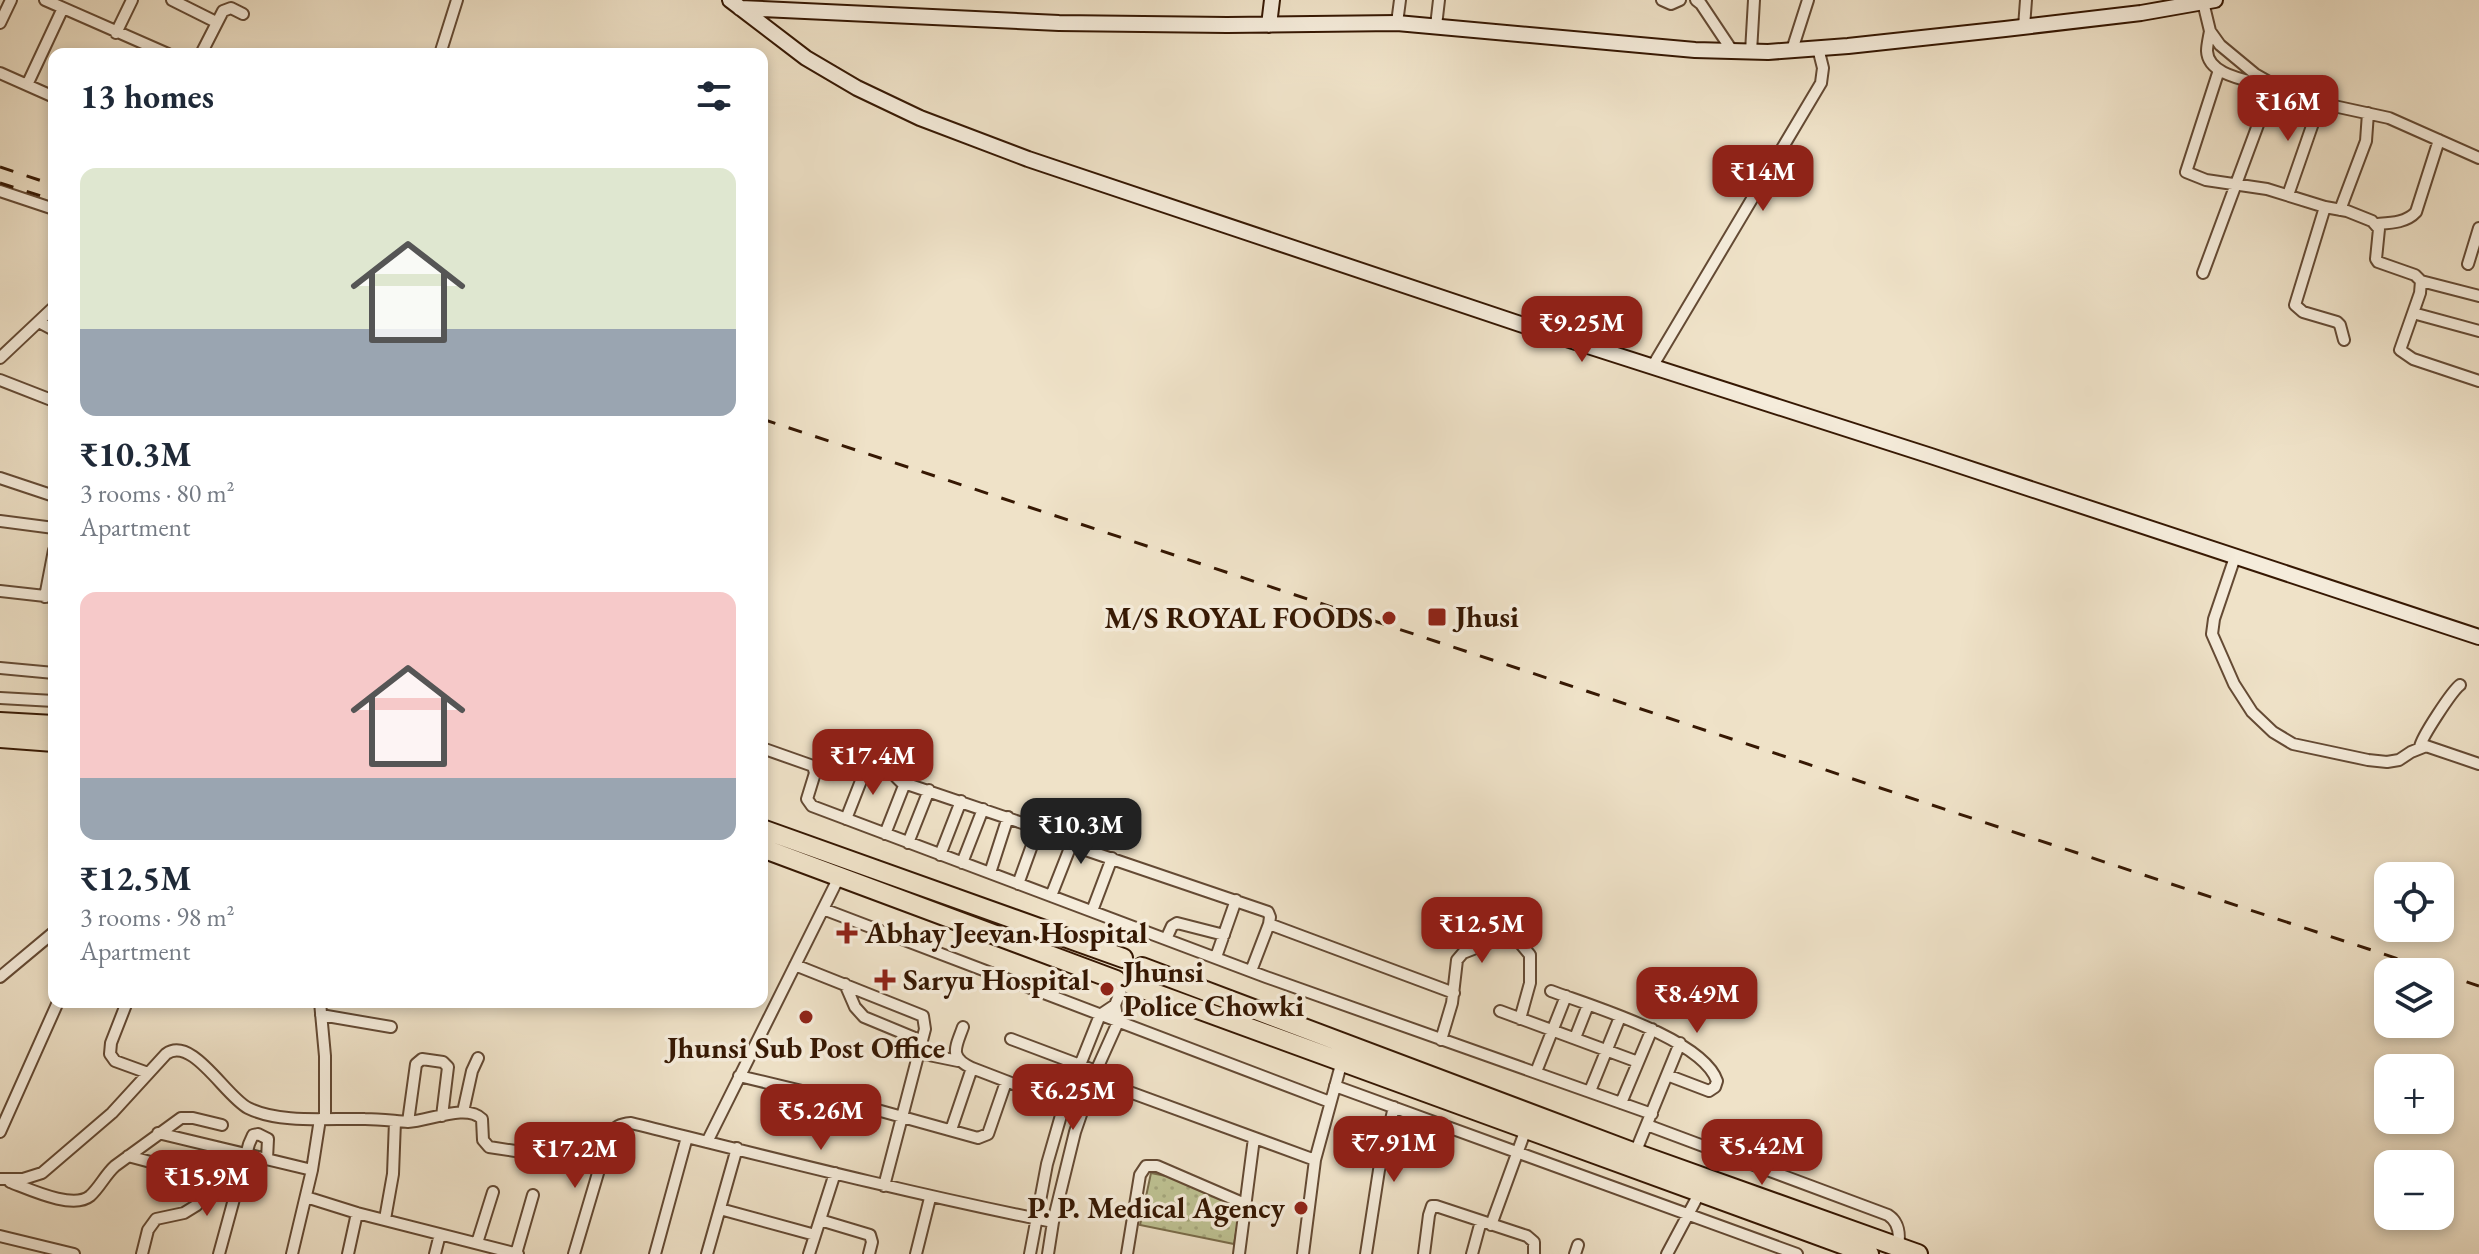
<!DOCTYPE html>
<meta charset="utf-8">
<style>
:root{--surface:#fff;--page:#f2f2f3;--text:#1f2937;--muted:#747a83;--accent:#8f2418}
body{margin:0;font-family:"EB Garamond",serif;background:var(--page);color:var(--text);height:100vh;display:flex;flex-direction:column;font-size:30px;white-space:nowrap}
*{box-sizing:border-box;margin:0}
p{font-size:26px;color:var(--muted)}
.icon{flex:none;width:44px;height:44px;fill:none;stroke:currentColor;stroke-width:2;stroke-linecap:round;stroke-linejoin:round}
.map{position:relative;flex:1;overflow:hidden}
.drawer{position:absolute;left:48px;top:48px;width:720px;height:960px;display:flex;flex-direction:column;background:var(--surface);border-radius:16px;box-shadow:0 4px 12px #0003}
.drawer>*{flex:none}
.buttons{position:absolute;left:2374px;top:862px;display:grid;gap:16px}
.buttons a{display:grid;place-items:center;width:80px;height:80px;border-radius:16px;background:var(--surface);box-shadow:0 4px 12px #0003;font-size:40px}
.price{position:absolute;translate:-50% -68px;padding:0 18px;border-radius:16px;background:var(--accent);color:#fff;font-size:26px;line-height:52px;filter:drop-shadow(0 2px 4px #0008)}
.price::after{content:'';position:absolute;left:50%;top:48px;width:24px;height:18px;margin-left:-12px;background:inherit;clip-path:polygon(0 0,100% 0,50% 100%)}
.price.on{background:#222;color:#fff}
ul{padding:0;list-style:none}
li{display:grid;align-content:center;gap:16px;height:424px;padding:0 32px}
li span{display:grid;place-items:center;height:248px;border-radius:16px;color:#555}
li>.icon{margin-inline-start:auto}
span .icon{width:144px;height:144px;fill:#fffc;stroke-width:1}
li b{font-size:34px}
h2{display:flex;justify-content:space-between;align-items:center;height:96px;padding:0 32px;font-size:34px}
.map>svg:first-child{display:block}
.park{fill:url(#park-dots);stroke:#7a6d4b;stroke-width:2}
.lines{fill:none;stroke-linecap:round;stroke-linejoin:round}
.street-casing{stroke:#644a34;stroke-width:14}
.secondary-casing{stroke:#361803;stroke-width:18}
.highway-casing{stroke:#361803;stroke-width:22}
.street{stroke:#f5ecdb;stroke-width:10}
.secondary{stroke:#f5ecdb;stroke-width:14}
.highway{stroke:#efe2c8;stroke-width:18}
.rail{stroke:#361803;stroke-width:3;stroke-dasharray:14 14;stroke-linecap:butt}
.poi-dot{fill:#8f2418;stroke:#f5ecdb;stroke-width:3}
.labels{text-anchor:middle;stroke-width:7;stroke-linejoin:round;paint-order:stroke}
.poi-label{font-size:30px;font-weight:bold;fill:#361803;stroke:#f5ecdb;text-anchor:start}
</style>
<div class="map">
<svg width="2479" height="1254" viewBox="0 0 2479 1254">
<defs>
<pattern id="park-dots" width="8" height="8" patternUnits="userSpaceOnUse" patternTransform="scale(2)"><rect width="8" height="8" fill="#bec293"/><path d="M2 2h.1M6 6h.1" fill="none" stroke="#a4a67d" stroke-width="1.8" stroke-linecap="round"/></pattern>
</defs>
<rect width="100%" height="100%" fill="#efe2c8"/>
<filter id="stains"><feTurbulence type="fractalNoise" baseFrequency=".0025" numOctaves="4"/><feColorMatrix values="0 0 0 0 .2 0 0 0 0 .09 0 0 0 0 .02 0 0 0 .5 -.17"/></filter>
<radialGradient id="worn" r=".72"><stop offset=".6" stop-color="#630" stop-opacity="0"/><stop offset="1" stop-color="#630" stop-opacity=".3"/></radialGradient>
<!-- park -->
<path class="park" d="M1151,1173L1196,1182L1241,1205L1234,1244L1140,1225Z"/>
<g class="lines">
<defs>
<path id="street" d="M45,0L168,54
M172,0L216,22
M1662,0L1671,4L1680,0
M1696,0L1701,4L1733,52
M2203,2L2210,31L2220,45L2255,74L2285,91L2320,103L2389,118L2479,158
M0,23L11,0
M1397,23L1400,0
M1436,26L1439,0
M2024,27L2026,0
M2210,31C2209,37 2207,45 2207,51C2208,76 2249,80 2267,86
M116,33L132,0
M1792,50L1808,0
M1751,52L1754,0
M201,54L223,11L231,8L243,14
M440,54L457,0
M2219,70L2186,172L2206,180L2267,189L2325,207L2347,211L2372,221L2379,229L2376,259L2378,262L2415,275L2421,281L2420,293L2400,350L2413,359L2479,381
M0,73L54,97
M27,85L63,8
M0,191L54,209
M2288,195L2320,103
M2325,207L2295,305L2303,312L2337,322L2340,325L2344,340
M2340,210L2366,141L2368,113
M2376,224C2390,223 2406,223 2416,212L2439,140
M2468,264L2479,228
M2203,273L2272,87
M2421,281L2479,296
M2413,313L2479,331
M39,322L54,330
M0,358L54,307
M1652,367L1821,83L1823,68L1818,48
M0,380L54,401
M0,478L54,496
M0,521L54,528
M2235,557L2214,619L2212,634L2234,684L2252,712L2273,732L2293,744L2368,760L2387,762L2399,760L2411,752L2426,746L2479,764
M0,591L54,597
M45,597L54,550
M0,668L54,673
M0,698L54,701
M2420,747C2421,738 2452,691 2460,685
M762,748L813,766L815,773L807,799L812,806L1266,977L1652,1114
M898,765L896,777L901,782L1034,827L1035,837L1018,884
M846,819L868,763
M885,834L905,783
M908,843L929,790
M1071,845L1268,912L1270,917L1269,924L1251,971
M940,855L961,801
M962,863L983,809
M990,873L1008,817
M1051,896L1079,825
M823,909L1330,1102
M1092,911L1112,858
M1269,924L1454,993
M1166,939L1172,926L1177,923L1224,935
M1216,957L1236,900
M795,965L923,1016L925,1029L884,1186
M0,977L54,932
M845,984L855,1007L864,1017L922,1041
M1551,991C1591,1006 1703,1039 1717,1081L1715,1087L1709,1091L1667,1075
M127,1002L111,1043L110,1054L115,1061L148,1073
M320,1002L325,1056V1119
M1500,1011L1638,1062
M321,1015L391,1027
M963,1027C956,1047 948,1057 972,1068
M1575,1038L1588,1005
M1011,1039L1096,1071
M1441,1040L1452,1003L1457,960L1463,953L1496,940L1504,938L1520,943L1530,955V983L1520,1019
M919,1053L958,1061
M1536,1072L1566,996
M739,1076L852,1103L978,1138L988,1134L1006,1082
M1094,1079L1315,1160
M1335,1086L1797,1254
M1590,1091L1620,1017
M1621,1103L1652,1029
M463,1112L472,1071L478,1058
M408,1122L416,1064L422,1059L443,1062L448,1067L442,1116
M1647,1125L1888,1215C1899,1222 1900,1235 1898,1246
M951,1130L972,1068L1081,1110
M0,1132L58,1002
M158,1133L312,1170
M707,1142L839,877
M1635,1153L1680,1043
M128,1156L207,1177
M0,1179H23L42,1173L112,1113L166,1054C192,1035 225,1096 248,1108C280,1124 329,1118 365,1119C379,1119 394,1121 408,1122C429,1121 467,1103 482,1119L483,1140L489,1147L600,1164
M10,1182C29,1189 73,1210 90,1196C100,1187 105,1175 115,1166L181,1118H193L222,1125
M306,1197L357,1213L518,1254
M720,1209L815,1235
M385,1219L393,1174L395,1121
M820,1220L870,1235L872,1242L869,1254
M1491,1225L1526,1129
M0,1236L74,1254
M477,1243L493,1192
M142,1254L148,1230L156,1219L184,1213L197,1205L216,1147
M219,1254L249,1144L253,1135L258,1134L268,1139L267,1159
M292,1254L312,1170L320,1119
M348,1254L357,1213
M435,1254L440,1234
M516,1254L533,1195
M574,1254L609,1136C615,1126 620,1124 631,1123C772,1158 912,1194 1053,1222
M655,1254L687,1137
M707,1254L737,1148
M809,1254L835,1173
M916,1254L930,1198
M1030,1254L1047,1164L1064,1105L1100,1015L1115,1005L1123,985
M1048,1254L1053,1222L1075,1132L1096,1071L1118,1022L1115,1005
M1127,1254L1140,1175L1146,1166H1157L1245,1204
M1239,1254L1254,1138
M1303,1254L1315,1160L1342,1061
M1366,1254L1379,1170L1394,1107
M1424,1254L1429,1215L1432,1206H1436L1527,1236L1534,1242V1254
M1472,1254L1481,1221
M1575,1254L1578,1245
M1667,1254L1700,1192"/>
<path id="secondary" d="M730,0L806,58L857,88L920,118L1028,159L1529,327L1931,456L2479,637
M740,8L1059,23L1227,25L1397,23L1695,50L1768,52L1848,46L2005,29L2141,13L2215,0
M1269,25L1272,0"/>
<path id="highway" d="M0,722L54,725
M0,738L54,742
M762,829L1123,958
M762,848L1116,980
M1142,967L1635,1153L1918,1254
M1132,985L1869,1254"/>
</defs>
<!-- street casing -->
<use href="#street" class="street-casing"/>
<!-- secondary casing -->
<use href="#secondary" class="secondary-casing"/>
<!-- highway casing -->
<use href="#highway" class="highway-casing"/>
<!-- street -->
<use href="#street" class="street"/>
<!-- secondary -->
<use href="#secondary" class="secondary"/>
<!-- highway -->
<use href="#highway" class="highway"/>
<!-- rail -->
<path class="rail" d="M0,167L54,185
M0,183L54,200
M762,419L2438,972
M2440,973L2479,986"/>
</g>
<!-- markers -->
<g class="poi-dot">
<rect x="1427" y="607" width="20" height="20" rx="4"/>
<circle cx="1389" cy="618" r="8"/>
<path d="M843 921h8v8h8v8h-8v8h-8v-8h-8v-8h8z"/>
<path d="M881 968h8v8h8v8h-8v8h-8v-8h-8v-8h8z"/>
<circle cx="1107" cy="989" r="8"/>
<circle cx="806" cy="1017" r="8"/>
<circle cx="1301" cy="1208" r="8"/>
</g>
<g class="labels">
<!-- poi labels -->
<g class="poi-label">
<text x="1455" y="627">Jhusi</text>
<text x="1373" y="628" text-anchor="end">M/S ROYAL FOODS</text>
<text x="865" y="943">Abhay Jeevan Hospital</text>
<text x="1123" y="982">Jhunsi<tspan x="1123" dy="34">Police Chowki</tspan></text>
<text x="903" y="990">Saryu Hospital</text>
<text x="806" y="1058" text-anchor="middle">Jhunsi Sub Post Office</text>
<text x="1285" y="1218" text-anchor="end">P. P. Medical Agency</text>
</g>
</g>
<rect width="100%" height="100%" filter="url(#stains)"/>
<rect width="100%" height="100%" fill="url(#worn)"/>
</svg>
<div class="buttons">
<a><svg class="icon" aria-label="locate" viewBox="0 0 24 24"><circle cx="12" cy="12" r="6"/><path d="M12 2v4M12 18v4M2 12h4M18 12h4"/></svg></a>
<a><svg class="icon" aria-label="layers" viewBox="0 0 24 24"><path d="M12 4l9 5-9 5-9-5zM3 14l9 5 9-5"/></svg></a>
<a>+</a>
<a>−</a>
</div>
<b class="price" style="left:2288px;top:143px">₹16M</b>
<b class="price" style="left:1763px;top:213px">₹14M</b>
<b class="price" style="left:1582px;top:364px">₹9.25M</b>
<b class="price" style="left:873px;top:797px">₹17.4M</b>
<b class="price on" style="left:1081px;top:866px">₹10.3M</b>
<b class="price" style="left:1482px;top:965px">₹12.5M</b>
<b class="price" style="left:1697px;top:1035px">₹8.49M</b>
<b class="price" style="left:1073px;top:1132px">₹6.25M</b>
<b class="price" style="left:821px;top:1152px">₹5.26M</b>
<b class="price" style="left:1394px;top:1184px">₹7.91M</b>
<b class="price" style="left:1762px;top:1187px">₹5.42M</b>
<b class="price" style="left:575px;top:1190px">₹17.2M</b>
<b class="price" style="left:207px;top:1218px">₹15.9M</b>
<section class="drawer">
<h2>13 homes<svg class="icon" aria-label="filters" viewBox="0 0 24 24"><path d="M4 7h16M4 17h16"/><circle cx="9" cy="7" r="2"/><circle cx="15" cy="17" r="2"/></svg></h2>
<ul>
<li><span style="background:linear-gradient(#dfe7d0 65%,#9aa5b1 0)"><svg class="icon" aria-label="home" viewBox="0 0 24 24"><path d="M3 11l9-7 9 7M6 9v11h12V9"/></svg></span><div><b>₹10.3M</b><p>3 rooms · 80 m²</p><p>Apartment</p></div></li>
<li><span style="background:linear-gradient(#f6c9c9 75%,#9aa5b1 0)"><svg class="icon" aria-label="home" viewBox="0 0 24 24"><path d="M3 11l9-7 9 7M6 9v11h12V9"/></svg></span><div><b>₹12.5M</b><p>3 rooms · 98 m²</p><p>Apartment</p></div></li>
</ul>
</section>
</div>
